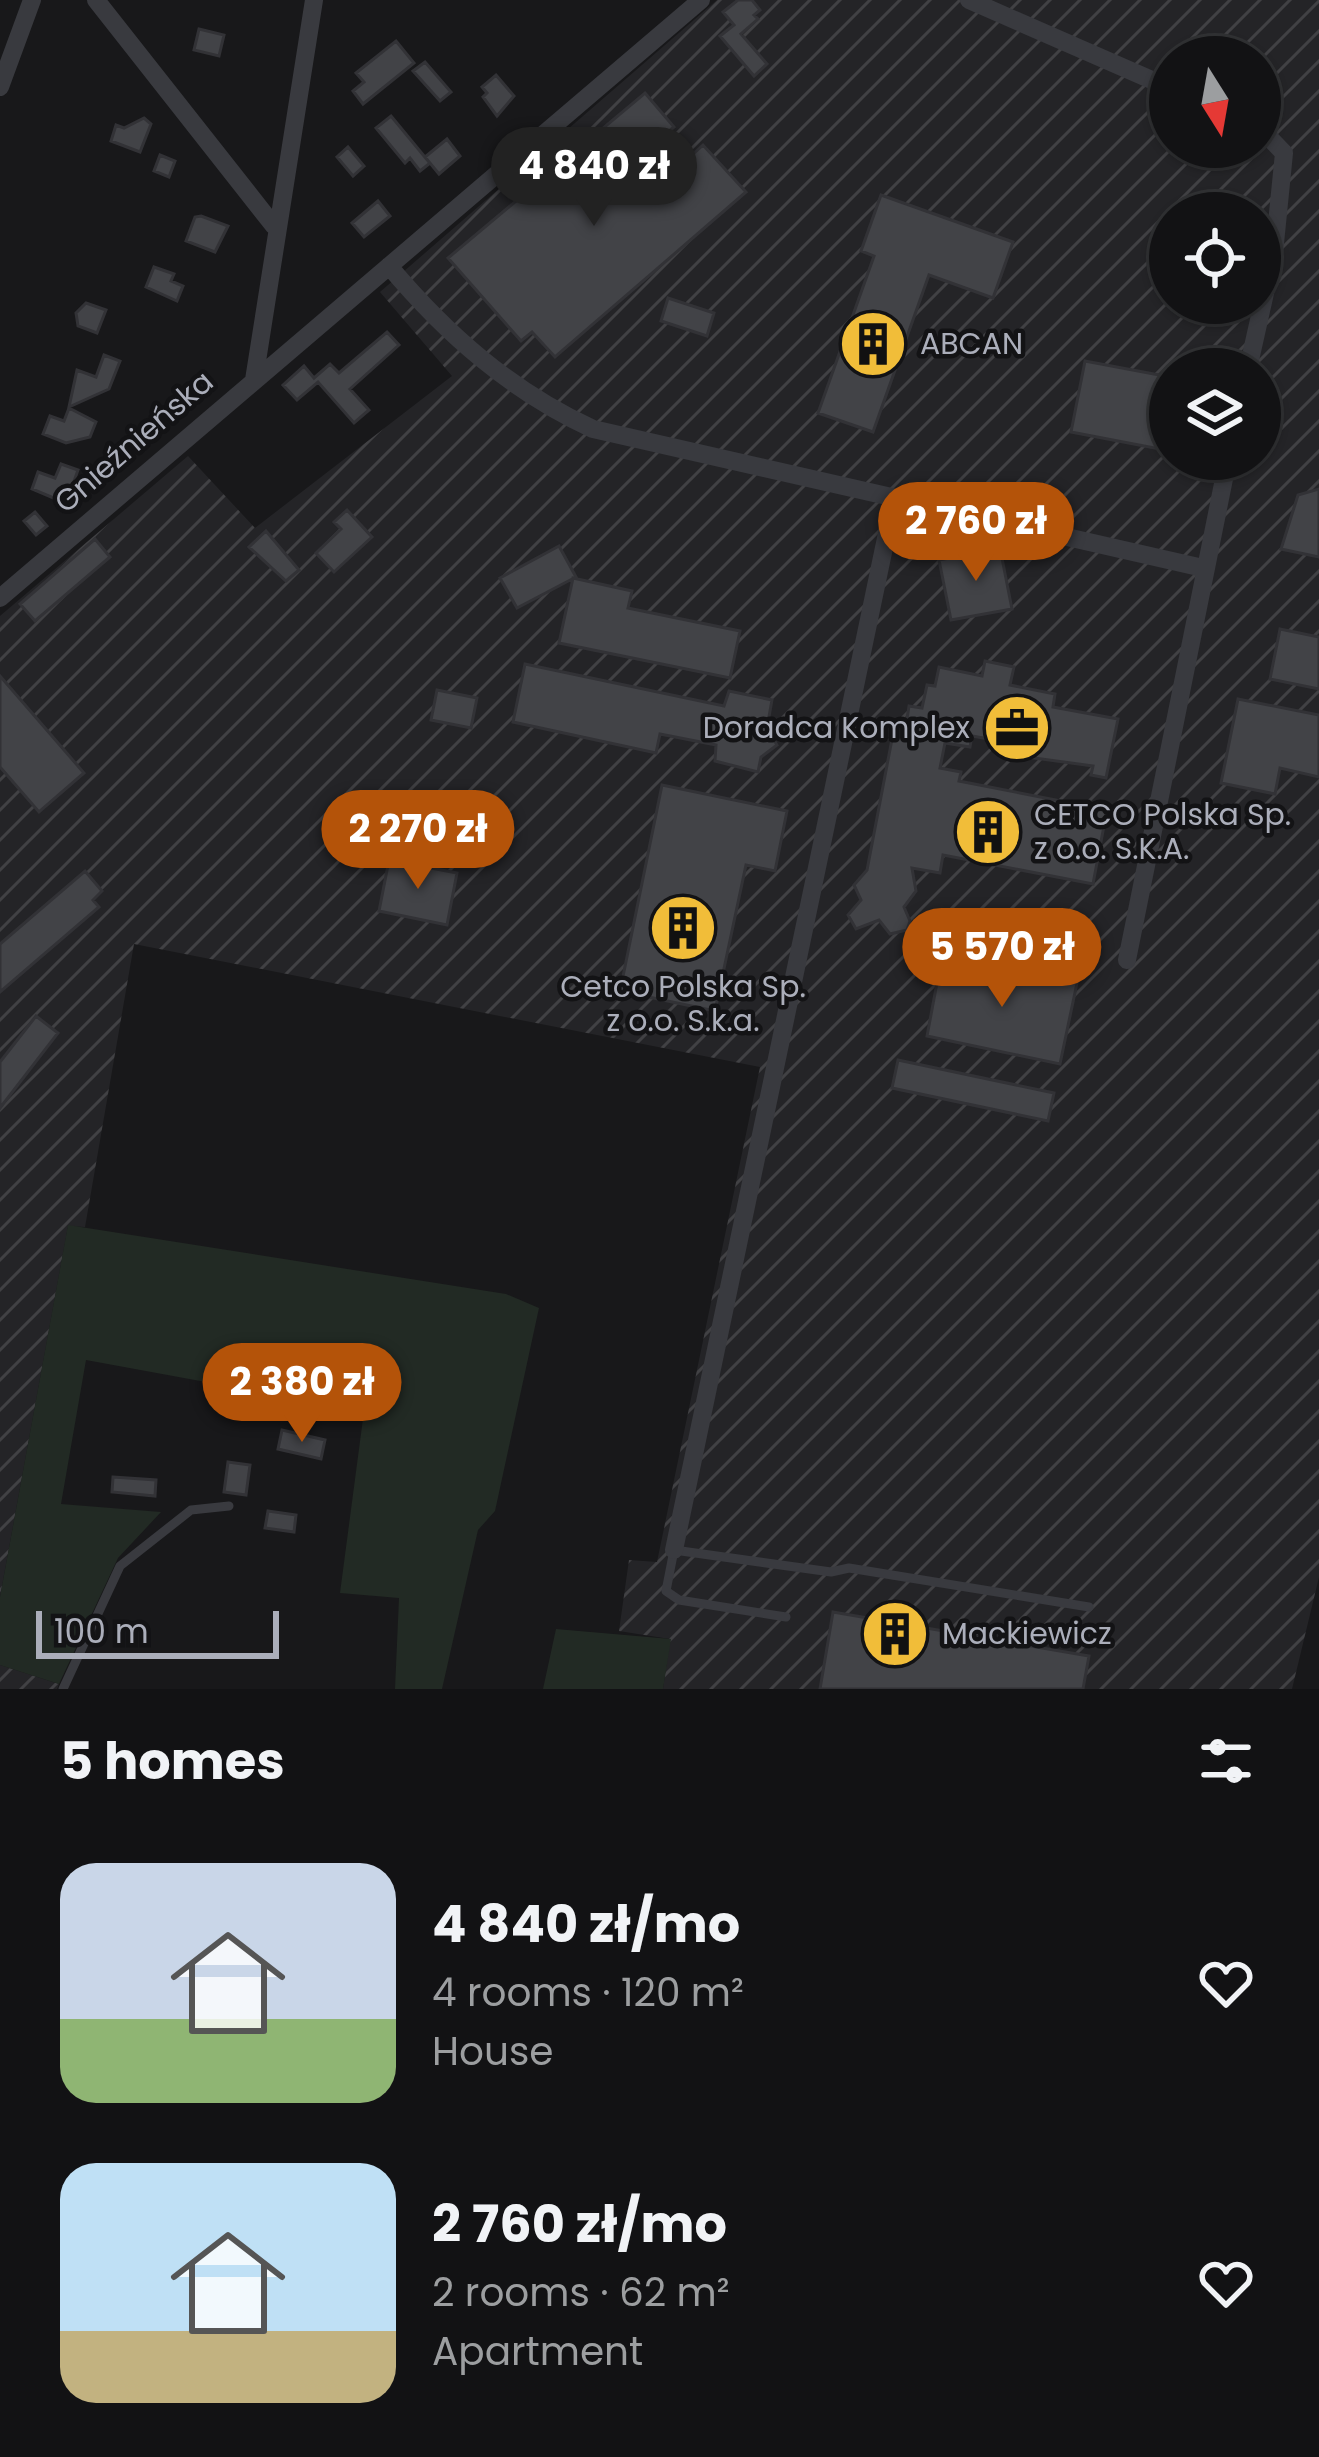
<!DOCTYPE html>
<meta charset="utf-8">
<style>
:root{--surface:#121214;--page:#1f2022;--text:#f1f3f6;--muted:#9c9ea0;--line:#313234;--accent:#b45309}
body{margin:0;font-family:Poppins,sans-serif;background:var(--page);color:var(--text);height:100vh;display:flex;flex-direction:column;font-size:45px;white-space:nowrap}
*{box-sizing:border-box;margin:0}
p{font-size:39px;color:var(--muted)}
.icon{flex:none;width:66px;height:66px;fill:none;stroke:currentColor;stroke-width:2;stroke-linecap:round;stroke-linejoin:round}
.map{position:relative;height:1689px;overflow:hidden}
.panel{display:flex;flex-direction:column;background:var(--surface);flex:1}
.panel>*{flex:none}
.needle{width:78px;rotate:169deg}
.tools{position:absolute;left:1149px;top:36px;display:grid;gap:24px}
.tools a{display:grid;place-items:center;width:132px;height:132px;border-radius:50%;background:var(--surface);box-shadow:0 3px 9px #0004,0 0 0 3px var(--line);font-size:60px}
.scale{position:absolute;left:36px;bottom:30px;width:243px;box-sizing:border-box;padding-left:12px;border:6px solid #abaeba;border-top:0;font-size:33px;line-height:42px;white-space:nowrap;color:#abaeba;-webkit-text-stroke:9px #131315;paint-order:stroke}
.price{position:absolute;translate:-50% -102px;padding:0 27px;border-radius:42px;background:var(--accent);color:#fff;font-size:39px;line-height:78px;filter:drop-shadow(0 3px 6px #0008)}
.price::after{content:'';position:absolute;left:50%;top:72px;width:36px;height:27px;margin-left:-18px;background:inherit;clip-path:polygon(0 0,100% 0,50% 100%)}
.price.on{background:#222;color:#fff}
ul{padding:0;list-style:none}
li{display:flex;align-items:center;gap:36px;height:300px;padding:0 60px}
li span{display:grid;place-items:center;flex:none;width:336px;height:240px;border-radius:36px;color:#555}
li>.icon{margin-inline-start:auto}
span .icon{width:144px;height:144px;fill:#fffc;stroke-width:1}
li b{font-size:51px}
h2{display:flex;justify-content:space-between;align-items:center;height:144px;padding:0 60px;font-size:51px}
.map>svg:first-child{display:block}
.industrial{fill:url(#industrial-furrows);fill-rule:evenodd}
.grass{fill:#222a24}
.building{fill:#424347;stroke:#323236;stroke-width:3}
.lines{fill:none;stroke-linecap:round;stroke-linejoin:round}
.service{stroke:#393a3f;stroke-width:9}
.minor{stroke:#393a3f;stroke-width:18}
.labels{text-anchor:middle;stroke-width:9;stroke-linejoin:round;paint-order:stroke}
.poi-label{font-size:30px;fill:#abaeba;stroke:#131315;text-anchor:start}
.street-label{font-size:30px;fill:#abaeba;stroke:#131315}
</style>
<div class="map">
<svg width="1319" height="1689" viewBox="0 0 1319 1689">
<defs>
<pattern id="industrial-furrows" width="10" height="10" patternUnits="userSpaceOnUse" patternTransform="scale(3)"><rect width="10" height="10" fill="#242427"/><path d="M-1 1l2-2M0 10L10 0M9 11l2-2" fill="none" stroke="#414144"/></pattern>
</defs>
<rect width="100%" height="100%" fill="#18181a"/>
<!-- industrial -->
<path class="industrial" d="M717,0H1319V1577L1292,1689H663L670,1639L619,1631L629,1560L657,1562L760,1067L134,944L85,1227L68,1226L0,1597V616L188,456L255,528L452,376L380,292ZM1170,57H1260V147H1170ZM1170,213H1260V303H1170ZM1170,369H1260V459H1170Z
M0,1665L59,1684L57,1689H0Z"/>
<!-- grass -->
<path class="grass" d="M68,1225L506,1294L539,1308L495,1511L478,1530L442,1689H395L399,1598L340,1593L364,1411L86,1360L61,1504L161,1512L118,1558L59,1684L0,1665V1597Z
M556,1629L671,1639L663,1689H543Z"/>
<!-- building -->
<path class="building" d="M738,0H752L760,10L754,15L758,19L741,34L767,64L754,76L720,36L734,25L723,12Z
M199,29L224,35L219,56L194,50Z
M396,41L414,63L363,104L353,91L364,82L356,73Z
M425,62L451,92L440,101L413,71Z
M496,75L514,96L497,116L483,97L487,93L482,87Z
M645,93L674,127L650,147L672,173L703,145L746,192L555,357L532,332L521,341L448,258Z
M391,116L429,162L425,157L447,139L460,156L439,174L430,163L420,171L410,158L405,163L376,128Z
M144,118L151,124L140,152L111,141L116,125L124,128Z
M348,147L364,166L353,176L337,157Z
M160,155L175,161L169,177L154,171Z
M881,195L1013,242L993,298L929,275L873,432L818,413L874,256L861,251Z
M378,201L390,216L364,237L352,223Z
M201,216L228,226L215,252L186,241L195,217Z
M154,267L174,274L171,281L183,286L177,301L146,287Z
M668,298L714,313L707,336L661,321Z
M86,303L106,310L97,333L78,326L76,313Z
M387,332L399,345L350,389L369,410L354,423L318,382L297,400L283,385L304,366L314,378L330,364L339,373Z
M104,355L120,361L109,389L69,407L77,370L96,377Z
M1085,361L1170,377V451L1071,432Z
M69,408L96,422L90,437L66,443L43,434L50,416L64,421Z
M61,464L78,470L70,493L56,499L32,489L38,472L55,478Z
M1319,489V557L1281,549L1298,495Z
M347,510L372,537L334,572L316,553L341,529L334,522Z
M35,512L47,526L36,535L24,521Z
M266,531L299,570L286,581L249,547Z
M95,539L110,557L35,621L20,604Z
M559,546L576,577L517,608L500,578Z
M1000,548L1012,609L951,620L939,560Z
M573,578L632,591L628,608L740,631L730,678L559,643Z
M1280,629L1319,637V689L1270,679Z
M985,661L1014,667L1010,685L1055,694L1053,707L1118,719L1106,778L1091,775L1093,766L998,753L1000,741L972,736L970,747L945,743L940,768L961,772L959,781L1107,810L1093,884L943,855L940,873L912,868L916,891L904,907L910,921L907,930L890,934L879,920L856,929L848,915L861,900L854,885L867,870L892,739L879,737L882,720L906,725L909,706L922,708L927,685L935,686L939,667L982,676Z
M525,664L724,706L729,691L772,700L767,728L777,745L761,757L758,772L715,761L716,745L660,734L656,753L513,722Z
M0,676L84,773L39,812L0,767Z
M437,690L477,698L471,728L431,720Z
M1238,699L1319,715V777L1280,768L1275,794L1221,783Z
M662,785L787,811L775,871L746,865L715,1011L620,991Z
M389,860L457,873L447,925L379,911Z
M85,871L102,891L93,900L99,907L0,992V944Z
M942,956L1077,983L1060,1064L927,1036Z
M36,1016L58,1033L0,1108V1062Z
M898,1060L1054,1093L1048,1121L892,1088Z
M282,1430L325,1440L321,1459L278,1449Z
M228,1462L250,1465L246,1495L224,1492Z
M113,1477L156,1480L155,1496L112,1492Z
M268,1511L296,1515L294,1532L265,1528Z
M833,1612L1089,1656L1083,1689H820Z"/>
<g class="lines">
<!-- service -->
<path class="service" d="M786,1617L679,1600L666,1591L674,1550L831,1572L849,1568L1089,1607
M63,1689L120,1566L191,1510L229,1506"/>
<!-- minor -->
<path class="minor" d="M96,0L274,226
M969,0L1170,88
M0,87L32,0
M389,266C447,335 511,391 593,429L1203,568
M1248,369L1274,253L1284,153L1260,128
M254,380L314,0
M0,598L701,0
M1127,960L1228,459
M674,1550L894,500"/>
</g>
<!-- icons -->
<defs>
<symbol id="building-disc" viewBox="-11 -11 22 22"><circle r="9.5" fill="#f1bd39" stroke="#131315"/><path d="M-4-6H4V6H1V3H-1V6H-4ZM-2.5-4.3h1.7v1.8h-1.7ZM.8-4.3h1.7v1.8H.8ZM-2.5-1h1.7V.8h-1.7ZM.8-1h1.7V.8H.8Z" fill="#111"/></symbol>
<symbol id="office-disc" viewBox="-11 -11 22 22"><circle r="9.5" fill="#f1bd39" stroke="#131315"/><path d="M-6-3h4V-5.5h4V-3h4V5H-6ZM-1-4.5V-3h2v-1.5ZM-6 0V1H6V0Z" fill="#111"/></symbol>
</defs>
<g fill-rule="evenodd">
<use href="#building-disc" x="835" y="306" width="76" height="76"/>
<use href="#office-disc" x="979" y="690" width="76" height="76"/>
<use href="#building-disc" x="950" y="794" width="76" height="76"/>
<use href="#building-disc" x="645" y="890" width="76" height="76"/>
<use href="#building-disc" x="857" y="1596" width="76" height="76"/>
</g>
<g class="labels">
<!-- poi labels -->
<g class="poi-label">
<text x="920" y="354">ABCAN</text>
<text x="970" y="738" text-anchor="end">Doradca Komplex</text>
<text x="1034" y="825">CETCO Polska Sp.<tspan x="1034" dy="34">z o.o. S.K.A.</tspan></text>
<text x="683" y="997" text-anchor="middle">Cetco Polska Sp.<tspan x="683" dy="34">z o.o. S.k.a.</tspan></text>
<text x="942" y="1644">Mackiewicz</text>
</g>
<!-- street labels -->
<g class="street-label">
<text transform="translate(134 442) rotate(-41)" y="10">Gnieźnieńska</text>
</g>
</g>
</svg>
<div class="tools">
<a><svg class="needle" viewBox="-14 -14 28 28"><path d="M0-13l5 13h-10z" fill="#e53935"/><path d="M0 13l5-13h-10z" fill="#9c9ea0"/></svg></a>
<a><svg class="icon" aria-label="locate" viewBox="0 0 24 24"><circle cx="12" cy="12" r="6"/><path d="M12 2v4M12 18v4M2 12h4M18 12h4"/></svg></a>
<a><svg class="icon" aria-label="layers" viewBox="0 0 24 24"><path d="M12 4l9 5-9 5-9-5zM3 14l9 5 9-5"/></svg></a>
</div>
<div class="scale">100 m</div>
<b class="price on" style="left:594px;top:229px">4 840 zł</b>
<b class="price" style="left:976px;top:584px">2 760 zł</b>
<b class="price" style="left:418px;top:892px">2 270 zł</b>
<b class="price" style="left:1002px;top:1010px">5 570 zł</b>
<b class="price" style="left:302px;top:1445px">2 380 zł</b>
</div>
<section class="panel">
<h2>5 homes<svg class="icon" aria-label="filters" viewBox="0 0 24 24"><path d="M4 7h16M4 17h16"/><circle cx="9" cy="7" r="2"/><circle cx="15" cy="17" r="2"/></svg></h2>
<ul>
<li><span style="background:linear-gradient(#c9d6e8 65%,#8fb573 0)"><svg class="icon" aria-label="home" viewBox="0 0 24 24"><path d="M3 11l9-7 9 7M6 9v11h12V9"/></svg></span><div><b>4 840 zł/mo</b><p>4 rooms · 120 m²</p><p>House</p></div><svg class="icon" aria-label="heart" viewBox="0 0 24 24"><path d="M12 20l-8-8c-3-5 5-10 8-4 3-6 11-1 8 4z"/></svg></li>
<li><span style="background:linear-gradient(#bfe0f5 70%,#c2b280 0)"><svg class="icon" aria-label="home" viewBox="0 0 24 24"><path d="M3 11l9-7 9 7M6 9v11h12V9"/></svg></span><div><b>2 760 zł/mo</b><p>2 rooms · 62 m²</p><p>Apartment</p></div><svg class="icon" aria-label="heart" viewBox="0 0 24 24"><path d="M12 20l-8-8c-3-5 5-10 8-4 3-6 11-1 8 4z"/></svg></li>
</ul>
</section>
